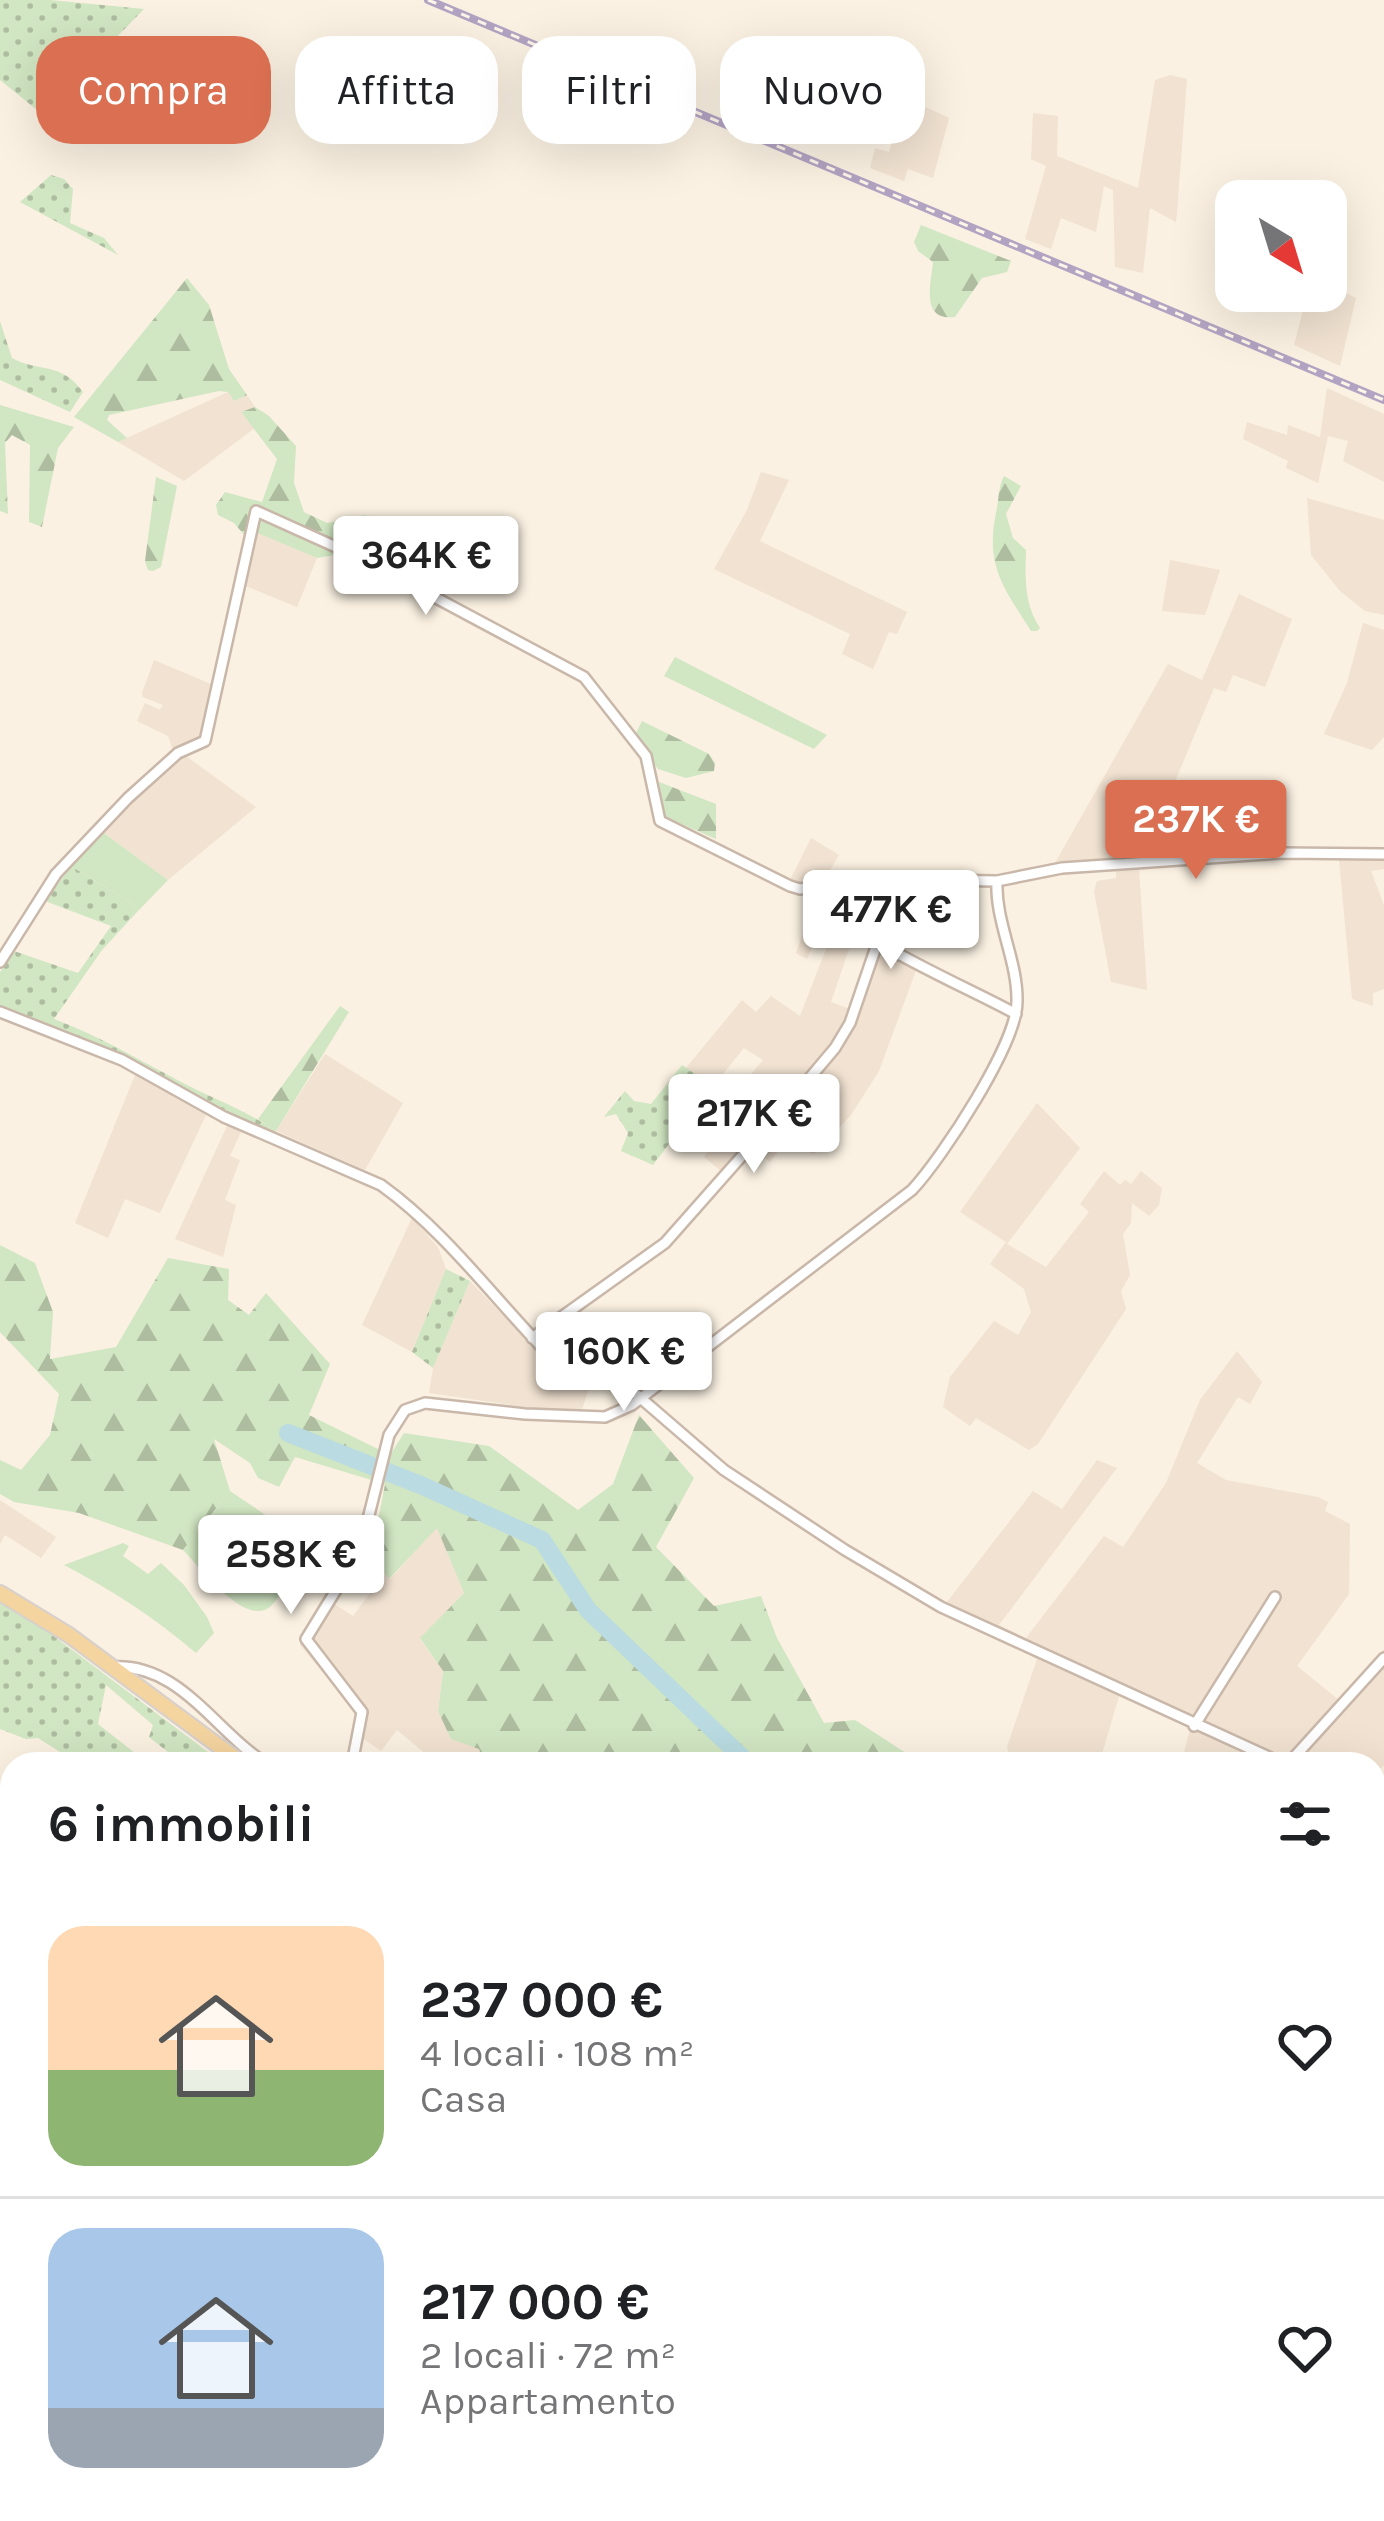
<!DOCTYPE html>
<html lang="it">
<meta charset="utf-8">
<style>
:root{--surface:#fff;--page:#f6f6f6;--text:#202124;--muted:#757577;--line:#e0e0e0;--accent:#da6f51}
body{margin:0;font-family:Karla,sans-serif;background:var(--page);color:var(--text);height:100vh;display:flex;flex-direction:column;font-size:45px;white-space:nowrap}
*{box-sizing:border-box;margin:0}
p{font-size:39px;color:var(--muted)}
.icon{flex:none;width:66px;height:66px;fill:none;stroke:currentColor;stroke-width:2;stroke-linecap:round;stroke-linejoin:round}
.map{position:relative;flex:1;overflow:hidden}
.sheet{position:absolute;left:0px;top:1752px;width:1386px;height:771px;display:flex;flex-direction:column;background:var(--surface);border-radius:36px 36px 0 0;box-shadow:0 12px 48px #0002}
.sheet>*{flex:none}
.top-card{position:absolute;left:36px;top:36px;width:1314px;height:108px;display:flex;gap:24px}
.needle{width:78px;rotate:142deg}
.controls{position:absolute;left:1215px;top:180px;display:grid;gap:24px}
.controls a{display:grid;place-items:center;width:132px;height:132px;border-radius:24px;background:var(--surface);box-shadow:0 12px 48px #0002;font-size:60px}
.price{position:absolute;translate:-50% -102px;padding:0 27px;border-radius:12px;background:#fff;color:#222;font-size:39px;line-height:78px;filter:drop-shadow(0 3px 6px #0008)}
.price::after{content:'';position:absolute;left:50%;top:72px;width:36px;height:27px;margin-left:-18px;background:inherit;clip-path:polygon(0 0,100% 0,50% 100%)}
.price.selected{background:var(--accent);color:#fff}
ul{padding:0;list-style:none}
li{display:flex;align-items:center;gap:36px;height:300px;padding:0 48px}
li+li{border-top:3px solid var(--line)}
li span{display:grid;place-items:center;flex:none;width:336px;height:240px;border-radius:36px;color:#555}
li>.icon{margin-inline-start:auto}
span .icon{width:144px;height:144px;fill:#fffc;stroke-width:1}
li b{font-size:51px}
h2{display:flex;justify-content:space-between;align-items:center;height:144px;padding:0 48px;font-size:51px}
.chip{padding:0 42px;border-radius:36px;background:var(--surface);box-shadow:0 12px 48px #0002;font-size:42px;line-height:108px}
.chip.selected{background:var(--accent);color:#fff}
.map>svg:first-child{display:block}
.residential{fill:#f1e2d1}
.grass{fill:url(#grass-dots)}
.forest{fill:url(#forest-firs)}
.garden{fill:#d1e6c2}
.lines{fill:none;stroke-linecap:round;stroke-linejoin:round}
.river{stroke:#b9dbe1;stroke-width:18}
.minor-casing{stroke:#c9b8aa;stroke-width:14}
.primary-casing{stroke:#d7d0cd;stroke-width:18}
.minor{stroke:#fff;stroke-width:9}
.primary{stroke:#f4d49f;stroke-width:14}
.rail-casing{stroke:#b3a3c2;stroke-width:8}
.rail{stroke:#fdf5e8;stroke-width:3;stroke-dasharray:9;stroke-linecap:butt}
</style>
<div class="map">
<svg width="1384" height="2521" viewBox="0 0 1384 2521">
<defs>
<pattern id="grass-dots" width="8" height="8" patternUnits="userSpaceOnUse" patternTransform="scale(3)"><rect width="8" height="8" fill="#d1e6c2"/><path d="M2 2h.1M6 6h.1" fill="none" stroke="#aebda0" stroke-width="1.8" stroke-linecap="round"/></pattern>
<pattern id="forest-firs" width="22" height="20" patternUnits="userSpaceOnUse" patternTransform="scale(3)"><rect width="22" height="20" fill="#d1e6c2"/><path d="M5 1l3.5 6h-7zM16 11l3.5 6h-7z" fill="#aebda0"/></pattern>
</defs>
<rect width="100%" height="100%" fill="#faf1e2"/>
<!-- residential -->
<path class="residential" d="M1170,75L1187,79L1177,212L1176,222L1150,208L1143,273L1115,267L1113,190L1104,186L1096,232L1061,218L1051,249L1025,239L1046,166L1031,159L1033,113L1058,116L1057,156L1138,188L1155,80Z
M904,97L949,118L933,178L908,169L904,181L870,168L875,148L889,152Z
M1326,283L1356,298L1340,366L1294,345L1308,291H1326Z
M1327,388L1384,414V482L1343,461L1348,441L1328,436L1318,483L1286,468L1288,461L1243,439L1247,422L1287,435L1288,425L1320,437Z
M228,392L234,401L247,395L255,407L241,412L255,428L184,481L118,442Z
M761,472L789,480L760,541L907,612L897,634L889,632L873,669L842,654L850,634L714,569L747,510Z
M1307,498L1384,520V615L1365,611L1340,591L1311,555Z
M254,531L317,558L297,607L243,585Z
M1170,560L1220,570L1205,615L1162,611Z
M1239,594L1292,619L1265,687L1233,675L1226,692L1214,688L1139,868L1147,990L1111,982L1094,891L1097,881L1116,878V860L1055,863L1168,664L1202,680Z
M1363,623L1384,630V737L1372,750L1324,734L1347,683Z
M154,660L211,684L209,718L200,742L179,751L256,807L168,880L101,831L176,760L168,736L137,721L145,703L160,710L163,705L143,697L142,693Z
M1223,786L1283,811L1259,852L1204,855L1195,842Z
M811,838L839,855L820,888L861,883L869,928L865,936L855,931L831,1002L858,1012L881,946L918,965L879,1071L851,1115L814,1154L785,1142L770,1162L753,1149L728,1177L704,1157L727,1126L749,1144L771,1117L739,1088L763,1060L744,1048L709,1091L705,1080L686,1068L742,1000L756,1012L771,996L800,1016L837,921L826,916L807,959L796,953L813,904L803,883L790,880Z
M1384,858V869L1371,871L1384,905V989L1373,993V1006L1352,999L1339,860Z
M325,1054L403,1103L365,1170L276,1131Z
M135,1075L206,1115L160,1213L125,1199L108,1238L75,1223Z
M1037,1103L1080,1148L1007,1244L1046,1267L1089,1212L1080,1204L1104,1171L1120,1185L1125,1180L1131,1184L1141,1171L1162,1188L1159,1205L1149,1216L1132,1203L1131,1223L1123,1234L1130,1275L1121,1291L1126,1309L1038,1444L1029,1450L976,1418L970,1426L943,1407L950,1377L994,1321L1018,1335L1031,1312L1024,1289L990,1264L1006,1242L960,1212Z
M227,1126L241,1132L230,1156L240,1160L225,1200L236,1205L223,1257L175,1239Z
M412,1218L438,1247L446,1269L412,1352L362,1325Z
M470,1281L530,1343L565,1319L613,1353L590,1385L582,1410L539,1409L429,1393L433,1368Z
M1237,1351L1262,1382L1250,1404L1238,1397L1197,1463L1226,1480L1318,1497L1328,1502L1325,1511L1350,1524L1349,1594L1297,1666L1339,1700L1384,1649V1765L1374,1775V1764H1181L1190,1729L1120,1693L1099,1764H1012L1007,1747L1037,1659L940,1611L1033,1491L1062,1509L1097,1460L1117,1468L999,1625L1026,1638L1104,1536L1123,1547L1166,1483L1200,1400Z
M0,1500L56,1537L41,1558L5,1535L0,1544Z
M437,1527L464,1593L420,1639L443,1671L438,1711L479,1749L484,1764H438L397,1730L381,1751L355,1733L356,1711L300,1645L302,1633L323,1597L353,1616L384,1574L390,1579Z"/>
<!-- grass -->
<path class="grass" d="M0,0H50L144,9L42,114L0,80Z
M51,175L64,179L73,189L70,223L104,238L118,255L20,202Z
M0,321L12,358C39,373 61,361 83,392L70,412L0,380Z
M71,866L130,902L138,911L102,950L54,1019C100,1036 139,1060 183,1083C214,1099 247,1111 276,1131L272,1135L99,1044L0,1007V972L14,951L78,973L111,926L45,901Z
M682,1065L705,1080L709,1091L653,1165L621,1151L628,1133L616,1114L604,1117L625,1091L634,1101L651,1104Z
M446,1269L470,1281L433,1368L412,1352Z
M0,1602L47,1631L224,1764H183L149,1737L153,1725L106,1685L98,1724L149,1764H79L38,1738L26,1739L0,1729Z
M12,1862V2511H1374V2475L1384,2480V2521H0V1868Z"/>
<!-- forest -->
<path class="forest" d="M921,225L1011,261L1007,272L982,278L955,317C920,321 931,284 933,262L918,251L914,242Z
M187,278L209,305L229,369L247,395L234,401L228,392L219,391L109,415L107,420L127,438L118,442L74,417Z
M0,405L74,427L58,448L42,527L29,522L30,445L12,435L5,443L8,514L0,511Z
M255,407L269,416L296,446L294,483L304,512L327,523L366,515L354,560L341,554L317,558L255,532L253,537L245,536L234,523L218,515L216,505L225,492L262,502L277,459L241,412Z
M1004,476L1021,486L1006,514L1013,538L1026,550C1025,578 1024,604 1040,628L1037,631H1031C1004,588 985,566 996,513C999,500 998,487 1004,476Z
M156,477L177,486L161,567L153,571L148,570L145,561Z
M642,721L709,754L715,763L714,771L686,778L658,769L634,737Z
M659,782L716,804V839L663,816Z
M340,1006L349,1012L276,1131L258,1119Z
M0,1245L35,1263L53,1312L50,1359L116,1347L168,1258L229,1269L228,1300L249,1315L266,1293L330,1364L309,1415L390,1455L404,1433L489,1446L578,1510L613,1484L639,1415L694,1478L656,1547L714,1606L761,1596L777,1638L824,1723L855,1720L923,1764H484L479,1749L451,1739L438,1711L443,1671L420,1638L464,1593L437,1528L389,1579L371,1558L385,1484L295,1457L279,1487L258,1478L250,1463L214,1439L230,1491L183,1550L79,1513L14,1502L0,1494V1460L21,1470L50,1435L59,1394L0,1332Z
M1374,2024L1384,2026V2382L1374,2377Z"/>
<!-- garden -->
<path class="garden" d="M675,657L827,735L814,749L664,676Z
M101,831L168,880L138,911L130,902L71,866Z
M230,1491L298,1537L305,1546C295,1564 286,1590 272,1605C247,1631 199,1566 183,1550Z
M123,1543L129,1546L123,1556L148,1574L161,1563L184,1585L207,1617L214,1633L196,1653C155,1618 112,1590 64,1565Z"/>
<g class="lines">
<!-- river -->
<path class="river" d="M288,1433L423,1486L542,1540L588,1610L749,1764
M1374,2221L1384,2227"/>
<defs>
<path id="minor" d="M810,887C833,931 968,987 1016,1014
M0,962L56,874L128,798L178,753L205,741L256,511L367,561L584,677L646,756L660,821L790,886L800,889L867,879L997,881L1062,868L1281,853L1384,854
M0,1012L122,1060L224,1117L381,1185C448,1233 498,1304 556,1362L570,1371L629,1388L724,1470L845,1550L941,1607L1284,1764
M532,1338L665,1243L787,1105L835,1048L850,1023L878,941
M111,1667C179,1661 216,1733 267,1764
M1194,1726L1275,1597
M352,1764L362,1712L306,1639L360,1551L389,1435L405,1410L425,1403L525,1414L605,1417L632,1405L912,1190C942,1158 1017,1044 1017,1002C1018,961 995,922 997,881
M1288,1764L1384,1658
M1374,1811L1384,1816"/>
<path id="primary" d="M0,1593L69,1635L243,1764
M1374,2398L1384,2403"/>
</defs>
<!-- minor casing -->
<use href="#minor" class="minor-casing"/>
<!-- primary casing -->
<use href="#primary" class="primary-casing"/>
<!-- minor -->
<use href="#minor" class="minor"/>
<!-- primary -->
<use href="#primary" class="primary"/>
<defs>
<path id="rail" d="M428,0L1384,400"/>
</defs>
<!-- rail casing -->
<use href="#rail" class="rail-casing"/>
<!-- rail -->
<use href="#rail" class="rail"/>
</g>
</svg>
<div class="controls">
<a><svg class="needle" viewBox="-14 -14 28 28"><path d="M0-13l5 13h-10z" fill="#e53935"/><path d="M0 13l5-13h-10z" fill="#757577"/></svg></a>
</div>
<b class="price" style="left:426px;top:618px">364K €</b>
<b class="price selected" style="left:1196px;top:882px">237K €</b>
<b class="price" style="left:891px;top:972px">477K €</b>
<b class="price" style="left:754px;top:1176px">217K €</b>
<b class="price" style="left:624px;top:1414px">160K €</b>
<b class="price" style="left:291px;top:1617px">258K €</b>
<div class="top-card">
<a class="chip selected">Compra</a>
<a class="chip">Affitta</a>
<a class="chip">Filtri</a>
<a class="chip">Nuovo</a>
</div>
<section class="sheet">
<h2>6 immobili<svg class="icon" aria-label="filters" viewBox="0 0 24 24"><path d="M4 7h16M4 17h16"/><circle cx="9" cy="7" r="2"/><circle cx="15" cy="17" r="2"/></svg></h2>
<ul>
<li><span style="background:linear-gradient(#ffd9b3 60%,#8fb573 0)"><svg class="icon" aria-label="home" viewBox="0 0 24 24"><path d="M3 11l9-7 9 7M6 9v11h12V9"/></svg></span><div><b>237 000 €</b><p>4 locali · 108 m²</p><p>Casa</p></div><svg class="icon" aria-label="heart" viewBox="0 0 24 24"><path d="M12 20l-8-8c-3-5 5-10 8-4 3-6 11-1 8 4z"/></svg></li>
<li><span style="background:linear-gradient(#a9c7e8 75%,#9aa5b1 0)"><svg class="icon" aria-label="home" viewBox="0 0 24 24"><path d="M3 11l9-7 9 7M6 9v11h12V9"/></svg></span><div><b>217 000 €</b><p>2 locali · 72 m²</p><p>Appartamento</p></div><svg class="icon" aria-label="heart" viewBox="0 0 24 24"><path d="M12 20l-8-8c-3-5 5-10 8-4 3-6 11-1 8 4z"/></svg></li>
</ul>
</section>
</div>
